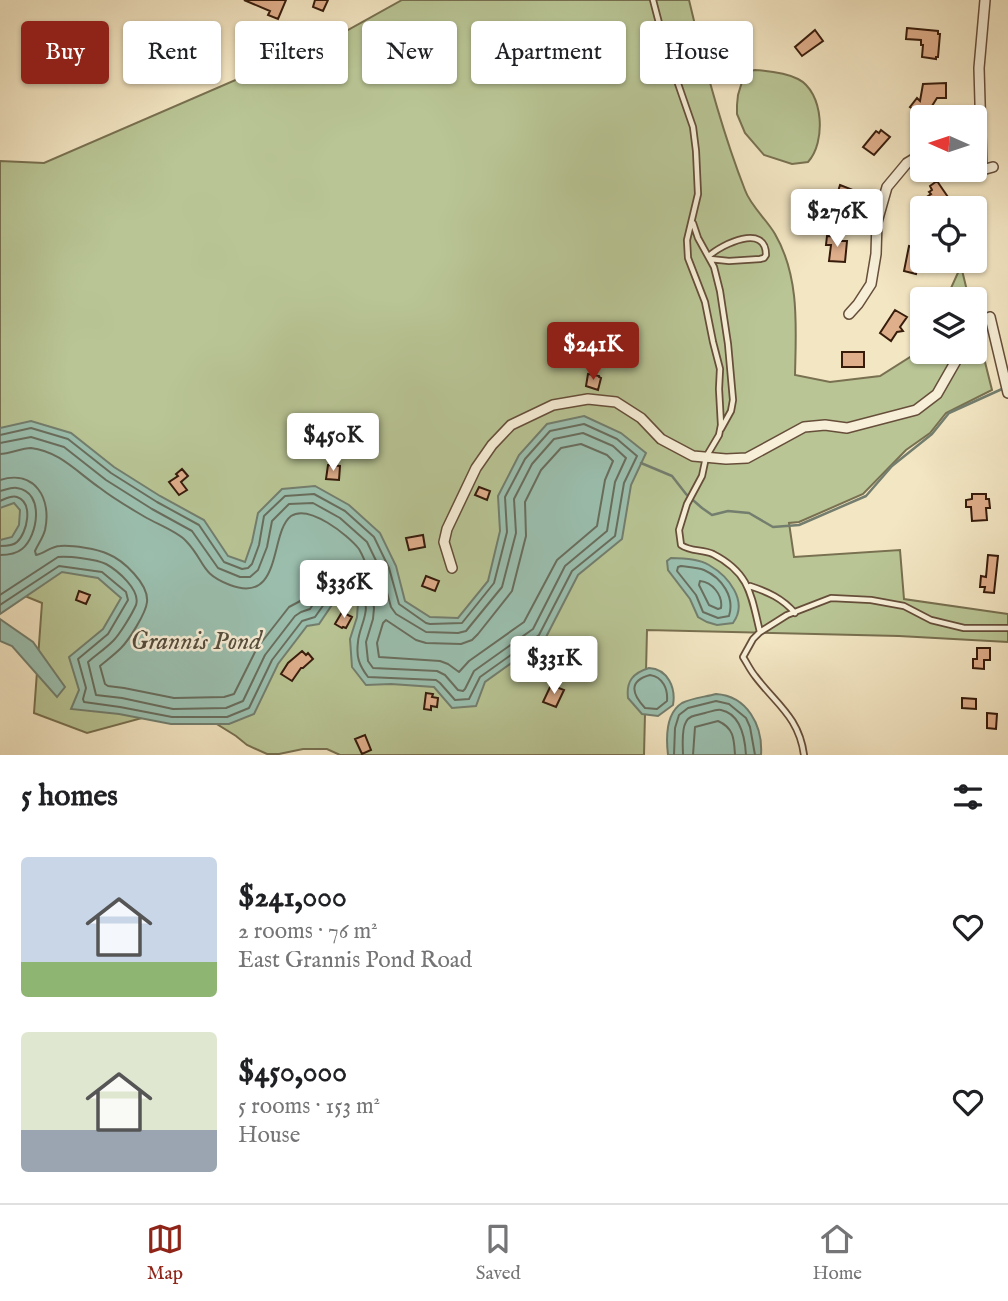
<!DOCTYPE html>
<meta charset="utf-8">
<style>
:root{--surface:#fff;--page:#f6f6f6;--text:#202124;--muted:#757577;--line:#e0e0e0;--accent:#8f2418}
body{margin:0;font-family:"IM FELL English",serif;background:var(--page);color:var(--text);height:100vh;display:flex;flex-direction:column;font-size:26px;white-space:nowrap}
*{box-sizing:border-box;margin:0}
p{font-size:23px;color:var(--muted)}
.icon{flex:none;width:38px;height:38px;fill:none;stroke:currentColor;stroke-width:2;stroke-linecap:round;stroke-linejoin:round}
.map{position:relative;height:755px;overflow:hidden}
.side{display:flex;flex-direction:column;background:var(--surface);flex:1}
.side>*{flex:none}
.hud{position:absolute;left:21px;top:21px;width:966px;height:63px;display:flex;gap:14px}
.needle{width:46px;rotate:273deg}
.controls{position:absolute;left:910px;top:105px;display:grid;gap:14px}
.controls a{display:grid;place-items:center;width:77px;height:77px;border-radius:7px;background:var(--surface);box-shadow:0 2px 5px #0004;font-size:35px}
.price{position:absolute;translate:-50% -60px;padding:0 16px;border-radius:7px;background:#fff;color:#222;font-size:23px;line-height:46px;filter:drop-shadow(0 2px 4px #0008)}
.price::after{content:'';position:absolute;left:50%;top:42px;width:21px;height:16px;margin-left:-10px;background:inherit;clip-path:polygon(0 0,100% 0,50% 100%)}
.price.selected{background:var(--accent);color:#fff}
ul{padding:0;list-style:none}
li{display:flex;align-items:center;gap:21px;height:175px;padding:0 21px}
li span{display:grid;place-items:center;flex:none;width:196px;height:140px;border-radius:7px;color:#555}
li>.icon{margin-inline-start:auto}
span .icon{width:84px;height:84px;fill:#fffc;stroke-width:1}
li b{font-size:30px}
h2{display:flex;justify-content:space-between;align-items:center;height:84px;padding:0 21px;font-size:30px}
.tag{padding:0 24px;border-radius:7px;background:var(--surface);box-shadow:0 2px 5px #0004;font-size:24px;line-height:63px}
.tag.selected{background:var(--accent);color:#fff}
.tab-bar{display:flex;justify-content:space-around;align-items:center;height:98px;border-top:2px solid var(--line);background:var(--surface);font-size:19px;color:var(--muted)}
.tab-bar a{display:grid;justify-items:center;gap:4px}
.tab-bar .selected{color:var(--accent)}
.map>svg:first-child{display:block}
.green{fill:#b9c595;stroke:#787050;stroke-width:2}
.water{fill:#9bc0b0;stroke:#737e6e;stroke-width:2}
.lines{fill:none;stroke-linecap:round;stroke-linejoin:round}
.shore{stroke:#696e5e;stroke-width:2}
.stream{stroke:#737e6e;stroke-width:2.5}
.building{fill:#dfae8b;stroke:#371c0c;stroke-width:2}
.service-casing{stroke:#664e3a;stroke-width:8}
.minor-casing{stroke:#664e3a;stroke-width:12}
.service{stroke:#f7efd8;stroke-width:4.5}
.minor{stroke:#f7efd8;stroke-width:9}
.labels{text-anchor:middle;stroke-width:5;stroke-linejoin:round;paint-order:stroke}
.water-label{font-size:26px;font-style:italic;fill:#554d3d;stroke:#f7efd8}
</style>
<div class="map">
<svg width="1008" height="755" viewBox="0 0 1008 755">
<rect width="100%" height="100%" fill="#f3e6c3"/>
<filter id="stains"><feTurbulence type="fractalNoise" baseFrequency=".00286" numOctaves="4"/><feColorMatrix values="0 0 0 0 .2 0 0 0 0 .09 0 0 0 0 .02 0 0 0 .5 -.17"/></filter>
<radialGradient id="worn" r=".72"><stop offset=".6" stop-color="#630" stop-opacity="0"/><stop offset="1" stop-color="#630" stop-opacity=".3"/></radialGradient>
<!-- green -->
<path class="green" d="M402,0H689C704,64 721,129 745,190C750,205 767,220 775,234C800,277 796,328 795,375L830,382L880,376L921,350L922,347V352H975V322L992,390L946,413L930,433L906,450L863,494L799,522L789,523L794,557L900,550L904,599L1008,614V642L899,636L647,630L644,755H340L327,749H303L279,754H267L247,745L236,736L215,723L164,712L87,733L34,713L42,603L0,586V161L44,163L337,36Z
M755,70C769,71 786,73 798,79C824,92 826,143 808,162L792,164L764,155L745,133L737,114V105L738,95L745,72Z
M961,266L969,299H946Z"/>
<!-- water -->
<path class="water" d="M584,416L621,433L646,453L631,485L622,539L578,575L545,639L485,682L476,706L452,708L434,687L391,684L366,685L352,667L350,639L357,617L358,602L346,596H338L319,624L307,626L278,664L254,714L229,724H171L119,714L71,709L79,690L69,657L103,629L121,598L98,578L62,572L0,614V540L12,537L19,525L20,510L14,503L0,508V428L31,421L71,433L114,467L160,496L204,520L228,556L245,562L252,542L258,513L282,489L315,486L349,505L380,533L396,566L405,601L430,617L458,618L488,581L500,531L498,496L519,455L547,424Z
M671,558C682,558 699,559 709,565C728,576 749,601 733,623L717,625L707,622L698,617L690,599L668,570L667,561Z
M0,619L33,642L65,687L57,697L12,646L0,641Z
M649,668C668,669 676,688 673,705L658,716L642,714L628,698C626,681 633,673 649,668Z
M716,694C747,696 763,725 761,755H668C666,738 666,713 682,703C692,698 705,697 716,694Z"/>
<g class="lines">
<!-- shore -->
<path class="shore" d="M0,435L31,428L68,439L111,473L157,502L199,525L224,562L242,569L248,568L252,564L259,545L264,516L285,496L314,494L345,511L374,537L389,568L399,604L426,623L430,624L462,623L494,583L507,532L505,497L525,459L550,431L584,424L617,439L637,456L624,483L615,536L572,571L539,635L480,677L469,699L455,700L440,683L436,680L368,677C359,665 356,657 358,642C359,624 377,604 355,593C347,589 342,588 334,590L315,617L302,621L272,660L249,708L227,717H172L120,707L84,702L83,699L86,688L78,659L108,634L128,600L126,592L102,572L59,566L0,605
M0,443L31,437L64,447L106,480L152,509L192,531L218,568L240,577H250L258,570L267,547L272,521L289,504L313,503L340,518L367,542L381,571L391,607L396,614L426,632L458,633L466,631L502,587L516,533L514,499L532,464L554,439L583,433L613,446L626,458L615,482L607,531L565,566L533,629L474,671L465,689L463,691L458,690L445,675L437,671L373,668L368,661L366,642L373,619L374,608L372,596L367,589L352,581L335,580L325,586L310,609L301,612L295,616L265,655L243,701L226,708L173,709L122,698L96,695L88,662C96,655 105,649 113,641C120,634 132,614 136,605C141,590 117,570 106,564C96,559 68,556 58,557L0,595
M581,444L607,455L613,461L605,480L597,526L557,560L524,622L469,661L459,672L448,664L440,661L379,657L377,643L383,623L386,620L416,640L426,643L461,644L472,640L478,634L512,591L526,536L525,502L541,470L561,448Z
M0,454C10,454 21,448 31,448C59,451 78,473 100,488C114,499 130,508 145,517C157,524 178,532 186,541C206,562 199,573 230,585C283,605 269,533 291,516C309,504 348,535 359,549C363,556 367,566 369,574L365,576L353,570L339,569L330,571L321,576L304,599L289,607L257,648L234,694L224,697L174,698L124,688L108,686L105,684L100,666C107,660 114,655 121,648C129,640 146,613 147,602C149,584 123,560 108,554C98,549 72,545 60,546C51,546 44,554 36,555L35,551C38,544 43,538 45,530C52,499 35,469 0,480
M0,491C5,490 11,487 17,488C45,492 38,536 22,549C16,554 7,555 0,555
M0,501C5,499 12,495 17,497C34,503 27,533 17,542C13,546 5,546 0,546
M681,566C688,567 697,567 704,570C722,578 735,597 729,616L718,618L703,612L696,595L677,571L678,567Z
M700,581C712,582 723,595 721,608L718,609L709,605L699,585Z
M650,675C663,677 668,689 667,701L657,709L645,708C632,694 628,681 650,675Z
M674,755L675,728L679,715L688,708L716,701L729,704L746,718L750,727L755,755
M683,755C683,746 681,730 686,722C689,715 698,715 705,713C710,712 716,709 721,710C741,714 745,738 746,755
M693,755L695,727L718,721C734,728 734,739 735,755"/>
<!-- stream -->
<path class="stream" d="M641,463L672,476L686,494L702,508L712,515L728,511L749,513L773,527L799,525L866,496L892,466L932,434L949,413L1002,389"/>
</g>
<!-- building -->
<path class="building" d="M244,0H286L278,19L268,15L270,11Z
M315,0H328L323,11L313,7Z
M907,28L938,31V34H940L938,57H936V59L922,57L923,45H921V40L906,39Z
M815,30L823,41L802,56L795,47Z
M946,83V98H937L925,117L910,107L917,98L920,101L923,84Z
M881,130L890,137L874,155L863,147L876,131L879,133Z
M937,181L950,200L942,206L941,203L934,208H927L921,201L931,194L929,192L932,190L930,186Z
M840,185L853,190L850,200L852,201L849,209L834,204Z
M827,236L841,237V241H847L845,262L829,261L831,245H826Z
M909,246L922,250L916,274L904,271Z
M895,310L907,317L900,327L903,331L897,332L891,341L880,333Z
M842,352H864V367H842Z
M588,374L599,376V377L601,378L598,390L586,386Z
M328,465L340,466L339,480L326,479Z
M182,469L188,476L181,482L187,490L179,495L169,482L178,476L176,474Z
M479,487L490,491L487,500L475,495Z
M972,494H986V499H989L990,508H986L987,520L972,521L971,507H966V500L972,499Z
M423,535L425,547L409,550L406,538Z
M988,555L998,556L994,593L984,592L985,587H980L981,576L986,577Z
M426,576L439,581L435,591L422,586Z
M79,591L90,595L86,604L76,600Z
M342,612L352,617L346,628L343,627L342,628L335,624Z
M572,643L585,647L582,657L569,653Z
M977,648H990V660H984V669L973,668V659H977Z
M302,651L306,655L308,653L313,659L303,668H301L292,681L281,674L288,663Z
M551,685L564,690L556,707L543,702Z
M426,693L433,694L432,697L438,698L437,707L431,706V710L424,709Z
M962,698L976,699V709L962,708Z
M987,713L997,714L996,729L987,728Z
M365,735L371,750L362,754L355,739Z"/>
<g class="lines">
<defs>
<path id="service" d="M653,0L665,46L693,127L696,151L698,194L687,240L688,258L705,302L713,342L720,369L719,389L721,425L719,435L706,457L702,476L687,504L679,530L681,545C691,552 702,549 713,554C750,573 751,595 760,632
M693,223L698,238L714,267L720,291L728,344L733,400L731,411L721,429
M709,256C722,244 766,223 766,255L764,258L760,259L729,261L710,259
M750,586C768,592 782,598 795,613
M804,755C799,717 776,704 755,676C750,670 747,663 743,657L753,639L760,632L787,615L831,598L871,600L904,606L931,620L964,628H1008"/>
<path id="minor" d="M985,0L979,68L982,170L993,167
M849,314L858,304L871,284L876,254L877,222L887,187L907,163L922,154
M975,327L990,317L1008,393
M452,568L444,542L447,529L476,468L492,445L511,425L553,405L588,399L616,402L641,418L661,439L693,456L726,459L747,458L804,427L825,425L847,428L916,410L937,394L961,352"/>
</defs>
<!-- service casing -->
<use href="#service" class="service-casing"/>
<!-- minor casing -->
<use href="#minor" class="minor-casing"/>
<!-- service -->
<use href="#service" class="service"/>
<!-- minor -->
<use href="#minor" class="minor"/>
</g>
<g class="labels">
<!-- water labels -->
<g class="water-label">
<text x="196" y="649">Grannis Pond</text>
</g>
</g>
<rect width="100%" height="100%" filter="url(#stains)"/>
<rect width="100%" height="100%" fill="url(#worn)"/>
</svg>
<div class="controls">
<a><svg class="needle" viewBox="-14 -14 28 28"><path d="M0-13l5 13h-10z" fill="#e53935"/><path d="M0 13l5-13h-10z" fill="#757577"/></svg></a>
<a><svg class="icon" aria-label="locate" viewBox="0 0 24 24"><circle cx="12" cy="12" r="6"/><path d="M12 2v4M12 18v4M2 12h4M18 12h4"/></svg></a>
<a><svg class="icon" aria-label="layers" viewBox="0 0 24 24"><path d="M12 4l9 5-9 5-9-5zM3 14l9 5 9-5"/></svg></a>
</div>
<b class="price" style="left:837px;top:249px">$276K</b>
<b class="price selected" style="left:593px;top:382px">$241K</b>
<b class="price" style="left:333px;top:473px">$450K</b>
<b class="price" style="left:344px;top:620px">$336K</b>
<b class="price" style="left:554px;top:696px">$331K</b>
<div class="hud">
<a class="tag selected">Buy</a>
<a class="tag">Rent</a>
<a class="tag">Filters</a>
<a class="tag">New</a>
<a class="tag">Apartment</a>
<a class="tag">House</a>
</div>
</div>
<section class="side">
<h2>5 homes<svg class="icon" aria-label="filters" viewBox="0 0 24 24"><path d="M4 7h16M4 17h16"/><circle cx="9" cy="7" r="2"/><circle cx="15" cy="17" r="2"/></svg></h2>
<ul>
<li><span style="background:linear-gradient(#c9d6e8 75%,#8fb573 0)"><svg class="icon" aria-label="home" viewBox="0 0 24 24"><path d="M3 11l9-7 9 7M6 9v11h12V9"/></svg></span><div><b>$241,000</b><p>2 rooms · 76 m²</p><p>East Grannis Pond Road</p></div><svg class="icon" aria-label="heart" viewBox="0 0 24 24"><path d="M12 20l-8-8c-3-5 5-10 8-4 3-6 11-1 8 4z"/></svg></li>
<li><span style="background:linear-gradient(#dfe7d0 70%,#9aa5b1 0)"><svg class="icon" aria-label="home" viewBox="0 0 24 24"><path d="M3 11l9-7 9 7M6 9v11h12V9"/></svg></span><div><b>$450,000</b><p>5 rooms · 153 m²</p><p>House</p></div><svg class="icon" aria-label="heart" viewBox="0 0 24 24"><path d="M12 20l-8-8c-3-5 5-10 8-4 3-6 11-1 8 4z"/></svg></li>
</ul>
</section>
<nav class="tab-bar">
<a class="selected"><svg class="icon" aria-label="map" viewBox="0 0 24 24"><path d="M3 6l6-2 6 2 6-2v14l-6 2-6-2-6 2zM9 4v14M15 6v14"/></svg>Map</a>
<a><svg class="icon" aria-label="saved" viewBox="0 0 24 24"><path d="M7 4h10v16l-5-4-5 4z"/></svg>Saved</a>
<a><svg class="icon" aria-label="home" viewBox="0 0 24 24"><path d="M3 11l9-7 9 7M6 9v11h12V9"/></svg>Home</a>
</nav>
